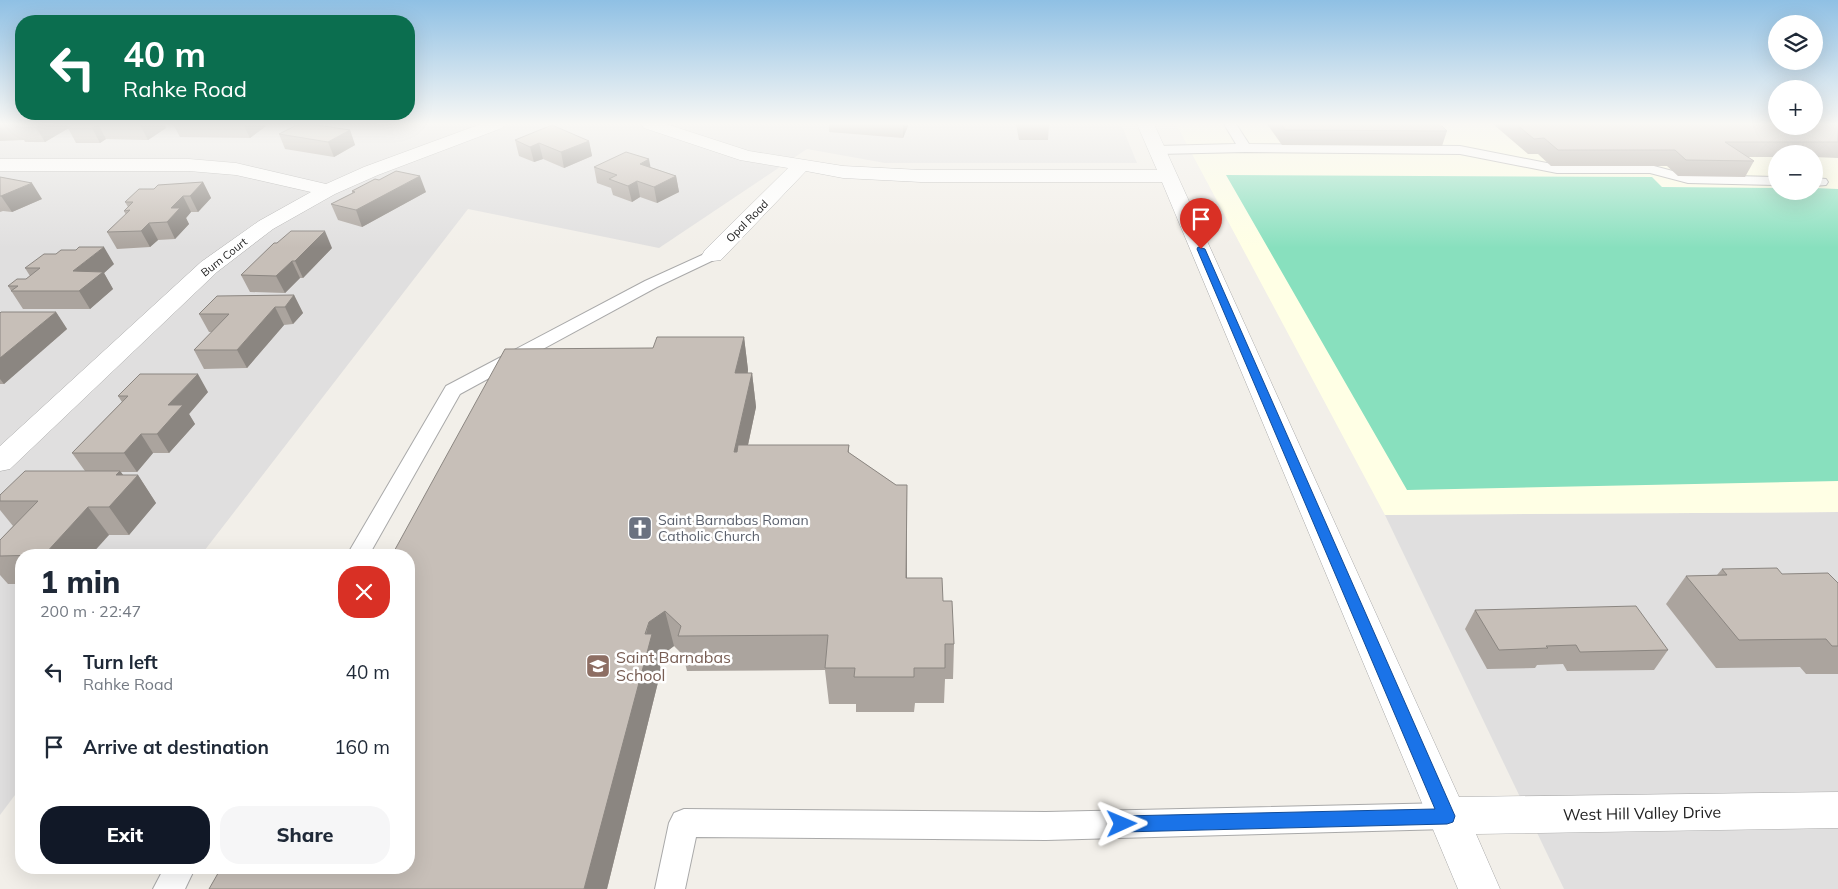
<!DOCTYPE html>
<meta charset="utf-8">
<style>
body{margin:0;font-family:Mulish,sans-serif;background:#f6f6f7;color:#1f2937;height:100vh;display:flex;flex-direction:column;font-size:19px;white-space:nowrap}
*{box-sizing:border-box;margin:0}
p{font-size:16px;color:#747a83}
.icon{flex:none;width:28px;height:28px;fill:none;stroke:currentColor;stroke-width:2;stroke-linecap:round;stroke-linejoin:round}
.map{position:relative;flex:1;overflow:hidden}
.details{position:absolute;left:15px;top:549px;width:400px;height:325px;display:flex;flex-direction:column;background:#fff;border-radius:20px;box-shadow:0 5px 20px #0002}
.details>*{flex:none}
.guide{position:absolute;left:15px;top:15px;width:400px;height:105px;border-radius:20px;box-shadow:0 5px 20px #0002;background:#0b6e4f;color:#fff;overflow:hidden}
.controls{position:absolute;left:1768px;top:15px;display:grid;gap:10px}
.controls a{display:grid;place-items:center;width:55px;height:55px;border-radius:50%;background:#fff;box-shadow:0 5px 20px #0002;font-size:25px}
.pin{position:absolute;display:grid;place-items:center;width:42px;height:42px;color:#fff;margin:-51px -21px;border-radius:50% 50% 50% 0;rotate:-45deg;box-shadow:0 0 5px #0007}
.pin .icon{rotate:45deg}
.me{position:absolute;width:55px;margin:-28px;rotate:89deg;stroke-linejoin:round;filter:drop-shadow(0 0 4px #0008)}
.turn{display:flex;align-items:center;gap:18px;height:105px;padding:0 25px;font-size:22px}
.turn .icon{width:65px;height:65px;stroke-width:2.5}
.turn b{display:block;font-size:35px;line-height:42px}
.round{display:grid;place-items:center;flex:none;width:52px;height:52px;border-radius:20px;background:#f6f6f7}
.headline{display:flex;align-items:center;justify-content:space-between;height:85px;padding:0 25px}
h1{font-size:30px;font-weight:800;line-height:38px}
.button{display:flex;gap:10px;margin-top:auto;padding:10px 25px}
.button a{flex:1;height:58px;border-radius:20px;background:#111827;color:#fff;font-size:20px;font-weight:800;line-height:58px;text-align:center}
.button a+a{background:#f6f6f7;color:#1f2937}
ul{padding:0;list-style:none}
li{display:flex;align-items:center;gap:15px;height:75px;padding:0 25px}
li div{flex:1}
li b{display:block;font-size:19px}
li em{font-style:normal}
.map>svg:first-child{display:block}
</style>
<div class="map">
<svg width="1838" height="889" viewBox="0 0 1838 889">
<rect width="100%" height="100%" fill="#f2efe9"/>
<g fill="#e0dfdf">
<polygon points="0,124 1121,124 1137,163 885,163 807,149 659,248 468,209 201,555 21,555 21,787 0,815"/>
<polygon points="1838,512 1838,889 1564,889 1385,515"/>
</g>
<path fill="#ffffe5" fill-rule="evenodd" d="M1176 124H1776V126H1814L1838 124V512L1385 515ZM1776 154H1814V191H1776Z"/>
<polygon fill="#88e0be" points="1226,175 1652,177 1662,187 1776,188 1776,191 1814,191 1814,188 1838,189 1838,481 1407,490"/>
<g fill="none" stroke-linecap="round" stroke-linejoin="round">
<defs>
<g id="service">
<polygon points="1224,124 1236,124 1249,144 1460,146 1557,165 1650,165 1688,175 1776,177 1776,185 1688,183 1650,173 1557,173 1460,154 1245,152 1158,154 1152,150 1158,146 1236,144"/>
<polygon points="1814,178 1826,179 1828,182 1826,185 1814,186"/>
<polygon points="713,250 718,252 721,255 718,258 657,287 460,394 369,555 347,555 446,386 645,281"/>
<polygon points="1447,803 1457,807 1461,816 1457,825 1447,829 1046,840 696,837 685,889 655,889 669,823 674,813 684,809 1046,812"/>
<polygon points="164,868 195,868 185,889 153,889"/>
</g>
<g id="minor">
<polygon points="481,124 505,124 502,128 378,175 335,194 273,229 217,272 10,469 0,471 0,446 201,262 259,221 311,192 236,175 189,171 0,171 0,159 189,159 236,163 326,184 364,167"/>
<polygon points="641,124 666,124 749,151 843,166 921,170 1157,170 1137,124 1154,124 1459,797 1838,792 1838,828 1476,834 1500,889 1458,889 1162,182 921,182 843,178 806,171 721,260 713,261 705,260 702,255 705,250 788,168 740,160 644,128"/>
</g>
</defs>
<use href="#service" stroke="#a9a9a9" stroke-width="2"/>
<use href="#minor" stroke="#a9a9a9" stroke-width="1"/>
<use href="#service" fill="#fff" fill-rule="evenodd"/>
<use href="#minor" fill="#fff" fill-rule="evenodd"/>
</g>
<g fill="#aba49e">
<polygon points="0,124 66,124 68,127 74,124 164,124 166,128 148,140 106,139 100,143 76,143 68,128 45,142 25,142 24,140 0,141"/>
<polygon points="173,124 265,124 266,126 250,138 180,137"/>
<polygon points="829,124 908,124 908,126 903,138 829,132"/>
<polygon points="1016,124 1049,124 1048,140 1019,140"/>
<polygon points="1267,124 1440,124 1447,131 1442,146 1282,145"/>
<polygon points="1493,124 1838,124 1838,158 1814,157 1814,154 1776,154 1776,157 1748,157 1754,161 1745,177 1678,176 1667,166 1551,166 1538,154 1528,154"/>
<polygon points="350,130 355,145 334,157 285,149 279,134"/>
<polygon points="515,140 589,141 592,156 564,168 543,159 534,162 519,156"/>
<polygon points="594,167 650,167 676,176 679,192 657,203 640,197 632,202 613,195 611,188 597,183"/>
<polygon points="0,177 42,199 12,212 3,211 0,212"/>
<polygon points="379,180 426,192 362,227 338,220 331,204 352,193 352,191"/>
<polygon points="203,182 211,198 198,212 191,212 186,218 189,224 175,239 158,240 150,247 117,249 107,232 126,215 124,211 128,207 125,202 154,189"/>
<polygon points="332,248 303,278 300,278 285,293 250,292 241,275"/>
<polygon points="114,264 104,273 113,289 90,309 23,309 8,286 26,279 30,276 25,268"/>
<polygon points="294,295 303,313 293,324 284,325 247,368 204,369 194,350 212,332 209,332 199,314"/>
<polygon points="56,312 67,329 4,384 0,384 0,313"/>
<polygon points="744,337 748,370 748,373 752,373 756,407 748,445 849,445 849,453 896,485 907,485 907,578 943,601 954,644 953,679 945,679 944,703 915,703 914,712 856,712 856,704 829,704 825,670 687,671 683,655 674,646 658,658 661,670 607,889 653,348"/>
<polygon points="208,392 189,414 195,424 169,453 153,453 137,472 121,472 123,475 138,475 156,503 129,535 109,535 21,555 21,584 8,584 0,575 0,540 13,526 0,510 0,495 85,471 72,453 122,402 118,396"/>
<polygon points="1722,569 1782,574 1838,583 1838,674 1806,674 1800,667 1716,668 1666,604 1686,576 1717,575"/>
<polygon points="1475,610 1668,650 1654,670 1567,671 1563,664 1537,665 1535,668 1487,669 1465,629"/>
</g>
<g fill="#8b8681">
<polygon points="42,124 66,124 69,128 45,142 36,127"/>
<polygon points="98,124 106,139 100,143 92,128"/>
<polygon points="142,124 164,124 166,128 148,140 140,125"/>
<polygon points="243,124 265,124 266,126 250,138"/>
<polygon points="903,124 908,124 908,126 903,138"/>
<polygon points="350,130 355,145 334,157 328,142"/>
<polygon points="589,141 592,156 564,168 561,152"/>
<polygon points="539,143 543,159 534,162 530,147"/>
<polygon points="649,159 652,175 640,164"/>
<polygon points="420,176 426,192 362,227 356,210"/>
<polygon points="676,176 679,192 657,203 654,187"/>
<polygon points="637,181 640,197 632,202 628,186"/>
<polygon points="203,182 211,198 198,212 190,196"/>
<polygon points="32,183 42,199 12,212 1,196"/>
<polygon points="183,196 191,212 186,218 189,224 175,239 167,222 171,208"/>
<polygon points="149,223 158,240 150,247 141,231"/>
<polygon points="325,231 332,248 303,278 295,261"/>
<polygon points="104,247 114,264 104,273 113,289 90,309 79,291 73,271"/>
<polygon points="292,261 300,278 285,293 276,276"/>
<polygon points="294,295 303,313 293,324 285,307"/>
<polygon points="275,307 284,325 247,368 237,350"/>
<polygon points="56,312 67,329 4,384 0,379 0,358"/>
<polygon points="744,337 748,370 740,407 735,373"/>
<polygon points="752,373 756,407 739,487 734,452"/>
<polygon points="198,374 208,392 189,414 195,424 169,453 157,434 168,405"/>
<polygon points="141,434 153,453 137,472 124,453"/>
<polygon points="120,471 130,484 138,475 156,503 129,535 109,507 116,475"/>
<polygon points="907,485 907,613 906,578"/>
<polygon points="88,507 109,535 91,555 44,555"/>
<polygon points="665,611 674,646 658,658 661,670 607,889 584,889 649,622"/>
</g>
<g fill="#c7bfb8" stroke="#8b8681">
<polygon points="0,124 42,124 36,127 16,127 20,125 0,125"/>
<polygon points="74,124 142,124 140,125 98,124 92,128 67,128"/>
<polygon points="299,124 310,124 350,130 328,142 279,134"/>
<polygon points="1020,124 1049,124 1050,125 1020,125"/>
<polygon points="1281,124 1440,124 1447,131 1285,130"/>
<polygon points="1516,124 1776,124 1776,126 1814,126 1814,124 1838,124 1838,142 1725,142 1754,161 1686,160 1675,150 1558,150 1544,138 1534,139"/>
<polygon points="552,125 589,141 561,152 539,143 530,147 515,140"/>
<polygon points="626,152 649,159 640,164 676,176 654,187 637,181 628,186 609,179 617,175 594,167"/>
<polygon points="396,171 420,176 356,210 331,204 355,192 352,191 375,179 379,180"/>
<polygon points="0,177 32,183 1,196 0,196"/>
<polygon points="203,182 190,196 183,196 171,208 180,208 167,222 149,223 141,231 107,232 130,210 124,211 133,202 125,202 139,189 154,189 158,185"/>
<polygon points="291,231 325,231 295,261 292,261 276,276 241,275 274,243 277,243"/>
<polygon points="79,247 104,247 73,271 103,272 79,291 11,291 18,286 8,286 17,279 26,279 40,268 25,268 44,254 56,254 61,250 76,250"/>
<polygon points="294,295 285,307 275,307 237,350 194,350 229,314 199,314 217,296"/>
<polygon points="1,312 56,312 0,358 0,313"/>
<polygon points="657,337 744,337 735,373 752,373 734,452 737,452 738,445 849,445 848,452 896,485 907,485 906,578 942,578 943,601 952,601 954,644 945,644 945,668 914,668 914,677 854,677 855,668 825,668 828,635 678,636 681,626 665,611 649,622 645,634 652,634 584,889 209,889 221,868 409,868 409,555 392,555 505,349 653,348"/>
<polygon points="140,374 198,374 168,405 183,405 157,434 141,434 124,453 72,453 128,396 118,396"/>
<polygon points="25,471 120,471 116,475 138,475 109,507 88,507 44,555 0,556 0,540 38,501 0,501 0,495"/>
<polygon points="1777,568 1782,574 1828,573 1838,583 1838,646 1832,646 1826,639 1739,640 1686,576 1727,575 1722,569"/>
<polygon points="1636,606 1668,650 1580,652 1576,645 1546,646 1548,648 1499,650 1475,610"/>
</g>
<linearGradient id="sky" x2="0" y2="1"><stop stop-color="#8fc0e4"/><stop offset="0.5" stop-color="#f9f8f5"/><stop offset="1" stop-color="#f9f8f5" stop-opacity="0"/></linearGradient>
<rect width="1838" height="248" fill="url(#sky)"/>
<polygon fill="#1a73e8" stroke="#114b97" points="1198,247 1205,249 1455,816 1453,822 1447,824 1122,832 1116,830 1114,824 1116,819 1122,816 1435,809 1197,249"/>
<defs>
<symbol id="church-square" viewBox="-11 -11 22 22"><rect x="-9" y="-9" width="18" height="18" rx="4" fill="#6b7280" stroke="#fff"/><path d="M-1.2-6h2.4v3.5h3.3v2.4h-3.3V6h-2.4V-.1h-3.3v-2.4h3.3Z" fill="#fff"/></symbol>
<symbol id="school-square" viewBox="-11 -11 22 22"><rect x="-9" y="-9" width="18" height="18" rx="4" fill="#8d6e63" stroke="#fff"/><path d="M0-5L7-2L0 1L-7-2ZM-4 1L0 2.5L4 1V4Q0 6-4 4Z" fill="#fff"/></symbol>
</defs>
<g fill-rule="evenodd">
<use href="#church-square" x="626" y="514" width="28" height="28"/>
<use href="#school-square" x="584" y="652" width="28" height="28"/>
</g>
<g text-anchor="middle" stroke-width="5" stroke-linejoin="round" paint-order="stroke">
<g font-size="11" fill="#222" stroke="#fff">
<text transform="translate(747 221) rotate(-45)" y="4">Opal Road</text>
<text transform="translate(224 257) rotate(-38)" y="4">Burn Court</text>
</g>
<g font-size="14" fill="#5b616d" stroke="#fff" text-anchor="start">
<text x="658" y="525">Saint Barnabas Roman<tspan x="658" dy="16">Catholic Church</tspan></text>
</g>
<g font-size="16" fill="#785e54" stroke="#fff" text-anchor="start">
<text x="616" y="663">Saint Barnabas<tspan x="616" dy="18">School</tspan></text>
</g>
<g font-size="16" fill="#222" stroke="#fff">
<text transform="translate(1642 813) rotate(-1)" y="6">West Hill Valley Drive</text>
</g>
</g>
</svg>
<div class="controls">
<a><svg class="icon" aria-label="layers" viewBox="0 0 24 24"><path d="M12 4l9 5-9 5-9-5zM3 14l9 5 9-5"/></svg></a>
<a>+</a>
<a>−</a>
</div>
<div class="pin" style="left:1201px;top:249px;background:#d93025"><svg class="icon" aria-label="arrive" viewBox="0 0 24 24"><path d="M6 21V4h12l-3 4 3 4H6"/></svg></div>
<svg class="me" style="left:1122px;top:824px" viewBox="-20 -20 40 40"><path d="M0-17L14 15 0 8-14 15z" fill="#1a73e8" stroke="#fff" stroke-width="4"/></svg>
<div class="guide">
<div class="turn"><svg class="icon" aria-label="left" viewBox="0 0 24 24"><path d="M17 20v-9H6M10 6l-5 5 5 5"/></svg><div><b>40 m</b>Rahke Road</div></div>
</div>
<section class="details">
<div class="headline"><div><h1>1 min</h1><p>200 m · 22:47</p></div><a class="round" style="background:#d93025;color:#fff"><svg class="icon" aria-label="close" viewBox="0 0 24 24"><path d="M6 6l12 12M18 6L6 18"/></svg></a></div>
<ul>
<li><svg class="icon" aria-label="left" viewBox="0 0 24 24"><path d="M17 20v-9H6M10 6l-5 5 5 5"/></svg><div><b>Turn left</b><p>Rahke Road</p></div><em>40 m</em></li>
<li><svg class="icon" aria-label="arrive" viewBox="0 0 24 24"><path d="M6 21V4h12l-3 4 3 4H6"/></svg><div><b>Arrive at destination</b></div><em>160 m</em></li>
</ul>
<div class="button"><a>Exit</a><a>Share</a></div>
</section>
</div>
